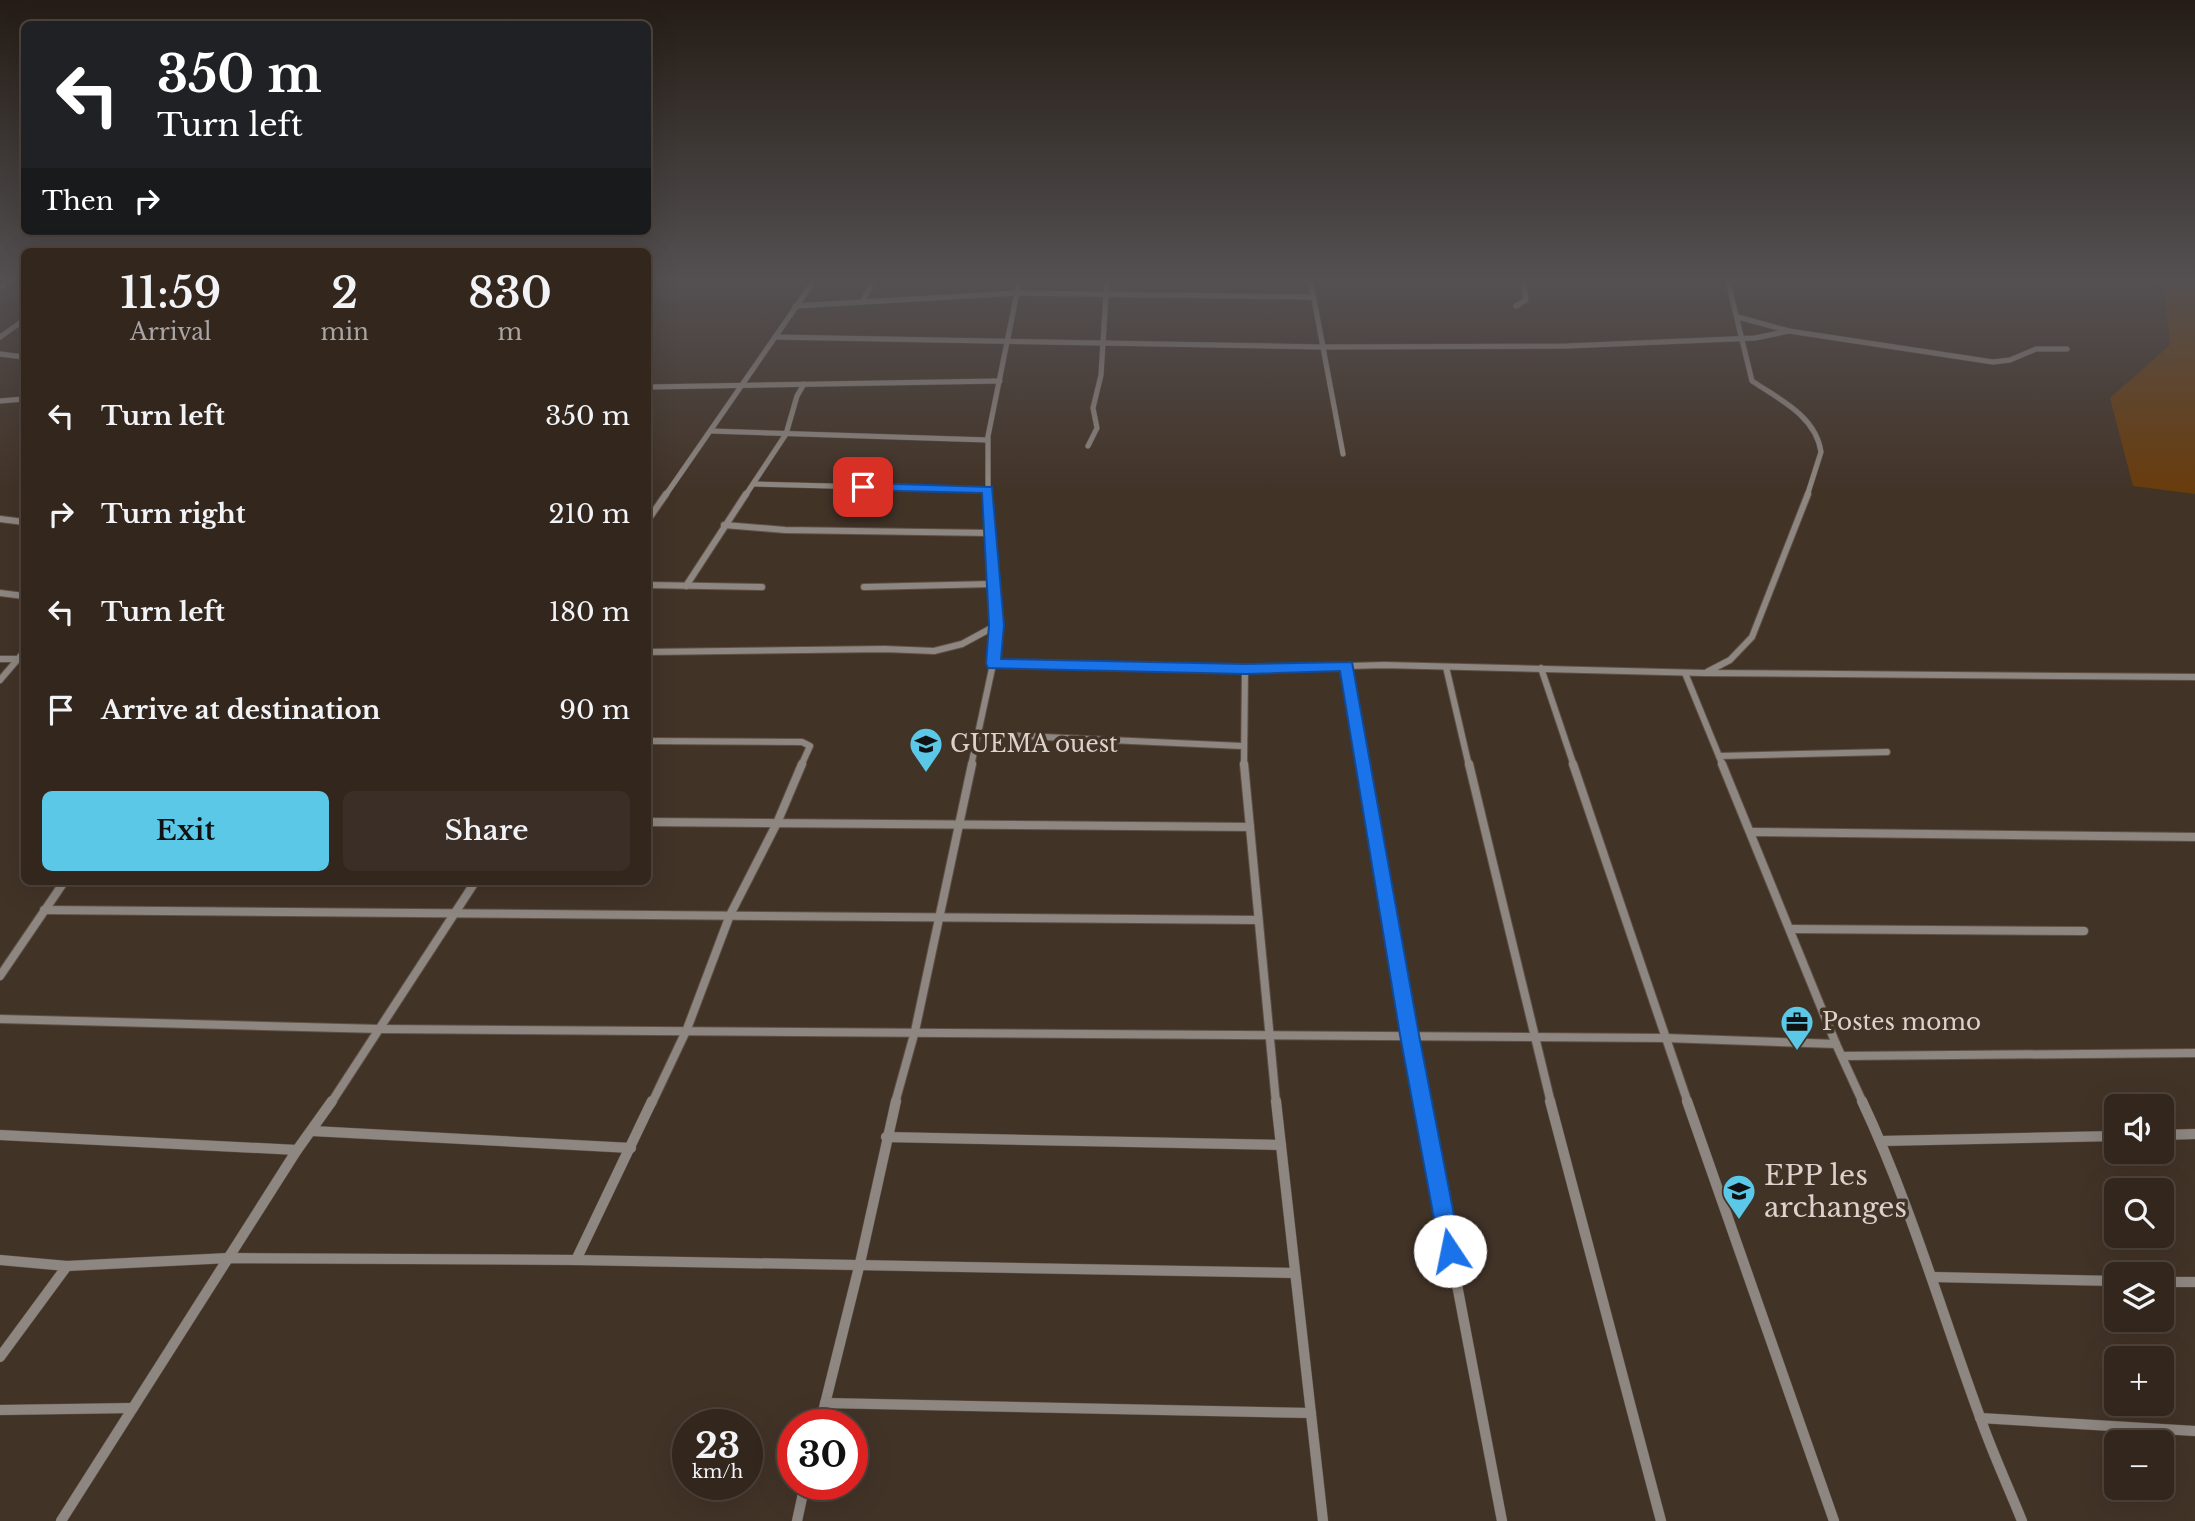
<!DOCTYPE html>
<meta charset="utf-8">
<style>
body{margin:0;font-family:"Libre Baskerville",serif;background:#3a2e26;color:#f1f3f6;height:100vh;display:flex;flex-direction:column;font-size:26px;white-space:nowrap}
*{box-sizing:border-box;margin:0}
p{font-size:23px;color:#a8a5a4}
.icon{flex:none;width:38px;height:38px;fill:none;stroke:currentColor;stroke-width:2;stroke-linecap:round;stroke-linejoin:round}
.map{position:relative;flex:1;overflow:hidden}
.details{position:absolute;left:21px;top:248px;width:630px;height:637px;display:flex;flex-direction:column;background:#32261d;border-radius:10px;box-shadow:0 7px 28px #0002,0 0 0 2px #4d433b}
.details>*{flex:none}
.guide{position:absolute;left:21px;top:21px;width:630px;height:214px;border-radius:10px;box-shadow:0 7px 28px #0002,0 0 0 2px #4d433b;background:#202124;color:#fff;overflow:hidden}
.buttons{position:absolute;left:2104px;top:1094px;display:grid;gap:14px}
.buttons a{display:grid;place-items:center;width:70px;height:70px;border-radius:10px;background:#32261d;box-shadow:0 7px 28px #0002,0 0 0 2px #4d433b;font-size:35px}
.speed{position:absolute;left:672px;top:1409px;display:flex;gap:14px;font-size:35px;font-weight:700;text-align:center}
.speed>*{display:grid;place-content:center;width:91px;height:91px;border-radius:50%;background:#32261d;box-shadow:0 7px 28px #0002,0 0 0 2px #4d433b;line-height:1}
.speed small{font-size:18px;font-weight:400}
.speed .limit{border:10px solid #d22;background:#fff;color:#111}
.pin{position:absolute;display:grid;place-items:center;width:60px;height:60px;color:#fff;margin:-30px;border-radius:14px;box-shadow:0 4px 10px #0006}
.me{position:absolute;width:77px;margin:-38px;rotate:349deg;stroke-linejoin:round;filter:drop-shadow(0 0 5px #0008)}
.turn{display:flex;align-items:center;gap:24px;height:147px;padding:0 21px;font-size:32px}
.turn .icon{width:91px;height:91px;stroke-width:2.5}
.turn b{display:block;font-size:49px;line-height:60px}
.then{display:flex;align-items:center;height:66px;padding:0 21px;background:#0003;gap:14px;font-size:26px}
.eta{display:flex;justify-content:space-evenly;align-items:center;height:119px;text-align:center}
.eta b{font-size:42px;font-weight:600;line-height:49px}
.action{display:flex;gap:14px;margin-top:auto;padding:14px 21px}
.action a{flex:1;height:80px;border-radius:10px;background:#5ac8e6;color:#111;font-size:28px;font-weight:600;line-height:80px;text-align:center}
.action a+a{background:#3a2e26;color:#f1f3f6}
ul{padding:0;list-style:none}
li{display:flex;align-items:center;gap:21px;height:98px;padding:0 21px}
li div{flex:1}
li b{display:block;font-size:26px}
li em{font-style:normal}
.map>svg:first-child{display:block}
</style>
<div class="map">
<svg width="2195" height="1521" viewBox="0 0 2195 1521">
<rect width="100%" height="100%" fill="#423327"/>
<polygon fill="#693c0c" points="2154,278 2195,278 2195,494 2133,486 2110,398 2170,345 2164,287"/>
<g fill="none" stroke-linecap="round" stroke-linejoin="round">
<defs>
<g id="minor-far3">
<polyline points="1310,278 1343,454"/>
<path d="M1727 278 1752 381C1779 399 1816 416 1821 452L1807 496"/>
<polyline points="0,287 14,278"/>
<polyline points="862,302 875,278"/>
<polyline points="795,306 1017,293 1312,297"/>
<polyline points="1516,306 1526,300 1523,278"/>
<polyline points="1738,317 1789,331 1993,362 2010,360 2036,349 2067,349"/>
<polyline points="0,337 24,320"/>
<polyline points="775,337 1321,347 1567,346 1755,338 1789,331"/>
<polyline points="0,354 24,357"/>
<polyline points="648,387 1000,381"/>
<polyline points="0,401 24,399"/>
<polyline points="711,431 988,440"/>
<polyline points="1088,446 1097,428 1093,408 1101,375 1107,278"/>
<polyline points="754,484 988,490"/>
<polyline points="665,496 816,278"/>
<polyline points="745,496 786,434 797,396 804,384"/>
<polyline points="988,496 988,436 1020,278"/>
</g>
<g id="minor-far2">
<polyline points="0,519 24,522"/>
<polyline points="648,520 666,494"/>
<polyline points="724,525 785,530 991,533"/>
<polyline points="648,585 762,587"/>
<polyline points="686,586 746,494"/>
<polyline points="864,587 993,584"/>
<polyline points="0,593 24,596"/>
<polyline points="648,652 885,649 934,651 962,644 997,625"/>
<polyline points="0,659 20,659"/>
<polyline points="993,664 1245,669 1384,665 1704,673 2195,677"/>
<polyline points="1346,666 1363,766"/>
<polyline points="1446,667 1469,766"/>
<polyline points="1541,668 1574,766"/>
<polyline points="1707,672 1730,660 1752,637 1808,494"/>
<polyline points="1685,673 1723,766"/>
<polyline points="0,680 24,652"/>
<polyline points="980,734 1242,746"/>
<polyline points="648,741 802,742 810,746 801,766"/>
<polyline points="1719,756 1887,752"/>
<polyline points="971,766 993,664 997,625 988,494"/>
<polyline points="1244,766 1245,669"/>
</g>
<g id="minor-far1">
<polyline points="1244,764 1276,1103"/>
<polyline points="1363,764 1422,1103"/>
<polyline points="1469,764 1551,1103"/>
<polyline points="1573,764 1688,1103"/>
<polyline points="1722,764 1836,1044 1863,1103"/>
<polyline points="648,822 1250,827"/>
<polyline points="1752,832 2195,837"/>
<polyline points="44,910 1258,920"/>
<polyline points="1791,929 2084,931"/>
<polyline points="0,976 64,882"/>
<polyline points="0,1019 380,1029 1665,1038 1836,1044"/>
<polyline points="1843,1056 2195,1053"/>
<polyline points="331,1103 475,882"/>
<polyline points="652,1103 687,1029 730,915 777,823 802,764"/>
<polyline points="895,1103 915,1031 972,764"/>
</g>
<g id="minor">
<polyline points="1276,1101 1323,1521"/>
<polyline points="1422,1101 1502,1521"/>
<polyline points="1550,1101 1661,1521"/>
<polyline points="1687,1101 1834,1521"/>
<path d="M1862 1101C1910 1203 1941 1311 1980 1417 1992 1452 2008 1486 2022 1521"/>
<polyline points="312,1131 631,1148"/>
<polyline points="0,1135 297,1150"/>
<polyline points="2161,1135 2195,1134"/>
<polyline points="886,1137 1281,1145"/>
<polyline points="1881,1141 2116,1136"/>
<polyline points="0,1260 67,1266 229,1258 576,1260 1295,1273"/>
<polyline points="576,1260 652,1101"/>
<polyline points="1933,1277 2116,1281"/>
<polyline points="2161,1282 2195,1282"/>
<polyline points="0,1357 67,1266"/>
<polyline points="825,1403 1311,1413"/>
<polyline points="0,1410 133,1408"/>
<polyline points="1980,1418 2195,1431"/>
<polyline points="820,1424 860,1263 896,1101"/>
<polyline points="61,1521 297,1150 332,1101"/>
<polyline points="797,1521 805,1484"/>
</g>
</defs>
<use href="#minor-far3" stroke="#5e5045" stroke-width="6"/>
<use href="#minor-far2" stroke="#5e5045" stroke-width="8"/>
<use href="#minor-far1" stroke="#5e5045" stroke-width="10"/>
<use href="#minor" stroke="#5e5045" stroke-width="11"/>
<use href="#minor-far3" stroke="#8e8680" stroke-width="5"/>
<use href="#minor-far2" stroke="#8e8680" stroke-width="6"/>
<use href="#minor-far1" stroke="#8e8680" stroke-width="8"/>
<use href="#minor" stroke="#8e8680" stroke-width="10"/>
</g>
<linearGradient id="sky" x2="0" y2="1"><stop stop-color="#241c15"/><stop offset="0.57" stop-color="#545052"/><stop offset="1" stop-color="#545052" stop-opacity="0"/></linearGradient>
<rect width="2195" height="491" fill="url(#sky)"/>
<polygon fill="#1a73e8" stroke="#114b97" stroke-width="2" points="863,483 992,487 1004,625 1001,659 1245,664 1352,662 1419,1035 1461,1251 1458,1259 1450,1262 1443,1259 1440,1251 1400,1035 1340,671 1245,674 988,668 986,664 989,625 982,493 859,490 857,487"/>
<defs>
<symbol id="school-pin" viewBox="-11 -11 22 30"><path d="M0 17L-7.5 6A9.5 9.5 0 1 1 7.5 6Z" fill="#5ac8e6" stroke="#423327"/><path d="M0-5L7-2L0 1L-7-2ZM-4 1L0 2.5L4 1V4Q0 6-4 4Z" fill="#111"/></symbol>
<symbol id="office-pin" viewBox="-11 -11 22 30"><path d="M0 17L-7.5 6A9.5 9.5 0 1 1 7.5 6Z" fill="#5ac8e6" stroke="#423327"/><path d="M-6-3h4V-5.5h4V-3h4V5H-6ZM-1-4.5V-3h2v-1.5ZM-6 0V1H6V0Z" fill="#111"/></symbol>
</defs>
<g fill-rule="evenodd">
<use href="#school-pin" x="907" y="725" width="38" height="52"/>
<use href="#office-pin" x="1778" y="1003" width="38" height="52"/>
<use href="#school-pin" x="1720" y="1172" width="38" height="52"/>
</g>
<g text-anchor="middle" stroke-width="7" stroke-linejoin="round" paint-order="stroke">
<g font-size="23" fill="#dcd2cb" stroke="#423327" text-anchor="start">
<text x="950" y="752">GUEMA ouest</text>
<text x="1822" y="1030">Postes momo</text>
</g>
<g font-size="28" fill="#dcd2cb" stroke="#423327" text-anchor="start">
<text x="1764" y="1185">EPP les<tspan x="1764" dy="32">archanges</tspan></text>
</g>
</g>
</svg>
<div class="buttons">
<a><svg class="icon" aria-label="sound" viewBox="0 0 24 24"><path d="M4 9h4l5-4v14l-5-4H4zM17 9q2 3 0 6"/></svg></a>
<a><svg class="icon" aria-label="search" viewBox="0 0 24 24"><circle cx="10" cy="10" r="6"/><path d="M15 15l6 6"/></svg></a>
<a><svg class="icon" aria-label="layers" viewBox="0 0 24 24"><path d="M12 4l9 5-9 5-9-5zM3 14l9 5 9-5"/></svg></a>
<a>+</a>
<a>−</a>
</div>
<div class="speed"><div>23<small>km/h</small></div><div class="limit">30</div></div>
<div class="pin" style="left:863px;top:487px;background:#d93025"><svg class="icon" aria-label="arrive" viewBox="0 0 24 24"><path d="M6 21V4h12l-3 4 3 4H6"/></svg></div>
<svg class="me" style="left:1450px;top:1251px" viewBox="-20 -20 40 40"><circle r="19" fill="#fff"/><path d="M0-13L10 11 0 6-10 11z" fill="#1a73e8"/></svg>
<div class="guide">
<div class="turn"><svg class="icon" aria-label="left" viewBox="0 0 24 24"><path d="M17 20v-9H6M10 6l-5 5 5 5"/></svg><div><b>350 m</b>Turn left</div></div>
<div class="then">Then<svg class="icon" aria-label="right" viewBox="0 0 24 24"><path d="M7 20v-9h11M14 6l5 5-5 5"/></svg></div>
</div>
<section class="details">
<div class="eta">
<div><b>11:59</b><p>Arrival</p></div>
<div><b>2</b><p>min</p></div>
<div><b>830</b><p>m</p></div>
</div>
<ul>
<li><svg class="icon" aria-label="left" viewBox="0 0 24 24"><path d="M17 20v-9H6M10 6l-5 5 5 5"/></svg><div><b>Turn left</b></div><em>350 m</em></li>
<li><svg class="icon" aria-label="right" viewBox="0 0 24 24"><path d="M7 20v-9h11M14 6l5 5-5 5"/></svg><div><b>Turn right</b></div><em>210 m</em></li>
<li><svg class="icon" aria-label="left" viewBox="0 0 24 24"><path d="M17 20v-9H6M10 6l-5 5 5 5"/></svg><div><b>Turn left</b></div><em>180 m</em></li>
<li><svg class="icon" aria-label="arrive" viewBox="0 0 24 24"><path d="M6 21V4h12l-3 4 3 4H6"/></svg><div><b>Arrive at destination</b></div><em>90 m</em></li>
</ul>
<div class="action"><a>Exit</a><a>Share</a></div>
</section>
</div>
